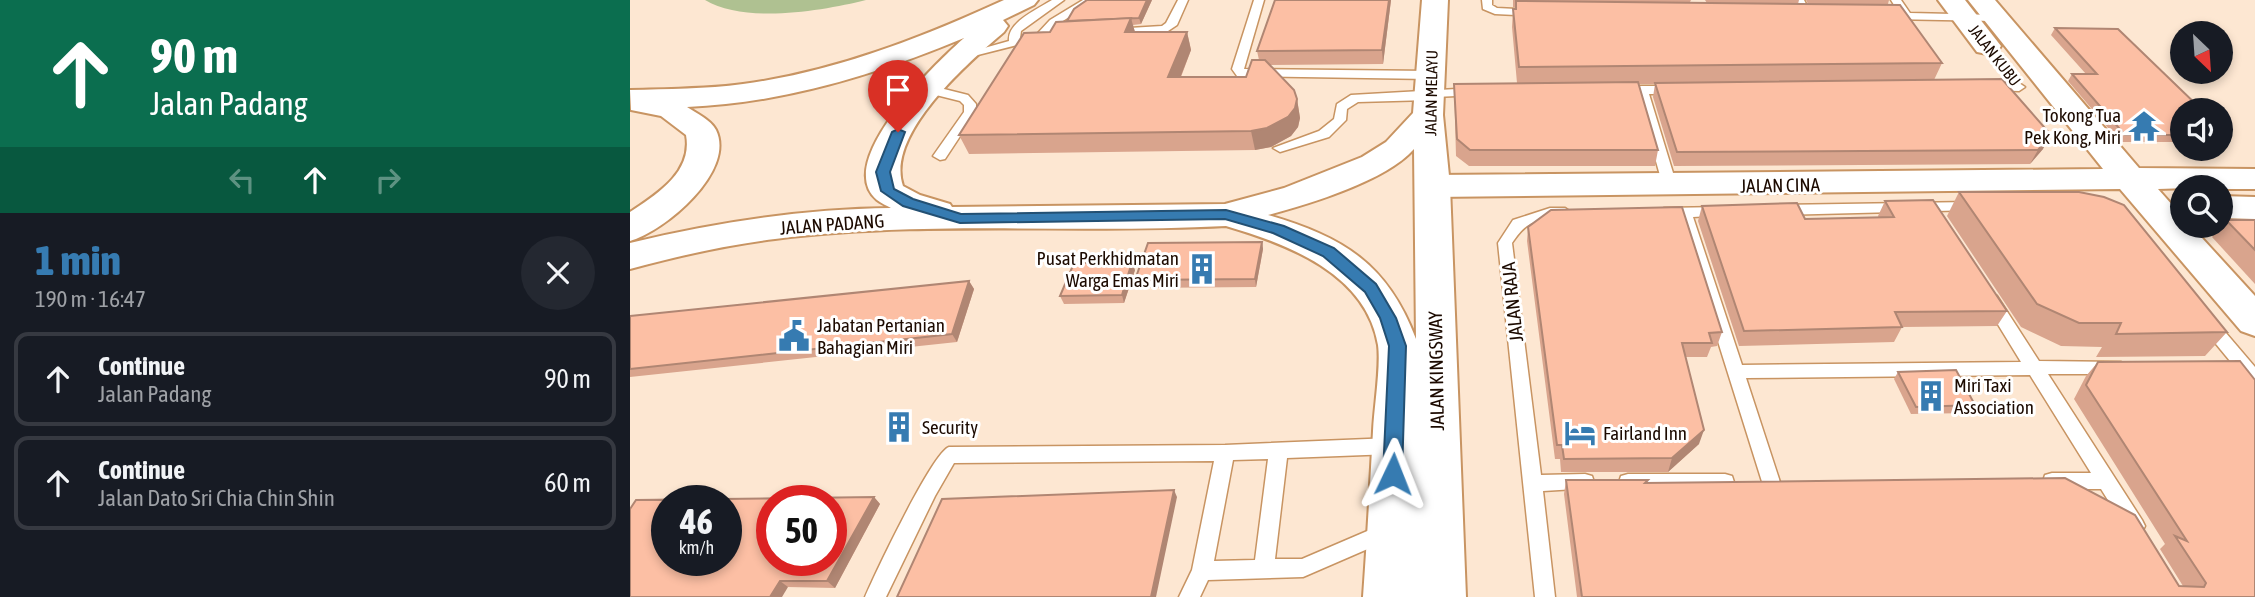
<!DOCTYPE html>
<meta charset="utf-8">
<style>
body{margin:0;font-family:"Asap Condensed",sans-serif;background:#242831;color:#f1f3f6;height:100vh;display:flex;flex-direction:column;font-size:26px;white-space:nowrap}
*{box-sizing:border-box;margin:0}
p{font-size:23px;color:#9ea1a6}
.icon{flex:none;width:38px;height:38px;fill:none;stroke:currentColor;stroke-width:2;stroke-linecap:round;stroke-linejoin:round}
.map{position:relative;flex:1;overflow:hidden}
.sheet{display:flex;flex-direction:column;background:#171b24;width:630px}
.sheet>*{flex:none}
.guide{background:#0b6e4f;color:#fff;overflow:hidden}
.needle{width:46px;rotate:155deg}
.tools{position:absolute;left:1540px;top:21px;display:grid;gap:14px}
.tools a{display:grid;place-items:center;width:63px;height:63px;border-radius:50%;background:#171b24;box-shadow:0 4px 10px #0003;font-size:35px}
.speed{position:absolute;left:21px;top:485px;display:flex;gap:14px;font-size:35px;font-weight:700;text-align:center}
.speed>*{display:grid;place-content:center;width:91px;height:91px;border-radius:50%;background:#171b24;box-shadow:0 4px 10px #0003;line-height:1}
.speed small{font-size:18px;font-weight:400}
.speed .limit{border:10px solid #d22;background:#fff;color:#111}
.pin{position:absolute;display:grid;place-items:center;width:60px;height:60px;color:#fff;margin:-72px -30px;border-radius:50% 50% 50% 0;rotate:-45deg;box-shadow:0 0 7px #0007}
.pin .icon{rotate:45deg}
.me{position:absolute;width:77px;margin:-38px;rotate:2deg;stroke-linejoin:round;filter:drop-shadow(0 0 5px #0008)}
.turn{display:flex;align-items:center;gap:24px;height:147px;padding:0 35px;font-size:32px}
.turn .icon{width:91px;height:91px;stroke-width:2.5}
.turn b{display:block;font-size:49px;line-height:60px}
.lanes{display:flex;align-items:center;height:66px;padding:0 35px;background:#0003;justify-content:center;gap:35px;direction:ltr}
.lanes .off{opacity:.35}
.round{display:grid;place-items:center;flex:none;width:74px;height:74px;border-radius:37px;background:#242831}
.summary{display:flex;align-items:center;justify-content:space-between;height:119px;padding:0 35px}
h1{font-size:42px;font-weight:800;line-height:52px;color:#367bb1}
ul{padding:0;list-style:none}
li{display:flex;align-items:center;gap:21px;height:94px;margin:0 14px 10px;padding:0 21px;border:4px solid #363941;border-radius:14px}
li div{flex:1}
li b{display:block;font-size:26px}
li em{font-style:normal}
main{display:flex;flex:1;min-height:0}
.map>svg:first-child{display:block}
</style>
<main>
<section class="sheet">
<div class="guide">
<div class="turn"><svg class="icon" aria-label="ahead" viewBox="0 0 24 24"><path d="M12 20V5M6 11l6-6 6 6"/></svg><div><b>90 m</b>Jalan Padang</div></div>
<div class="lanes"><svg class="icon off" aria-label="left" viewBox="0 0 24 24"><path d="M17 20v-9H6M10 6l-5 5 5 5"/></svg><svg class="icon" aria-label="ahead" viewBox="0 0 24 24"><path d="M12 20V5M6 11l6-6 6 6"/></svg><svg class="icon off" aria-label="right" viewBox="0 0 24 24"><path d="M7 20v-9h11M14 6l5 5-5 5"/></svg></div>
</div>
<div class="summary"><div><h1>1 min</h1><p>190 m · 16:47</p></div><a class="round"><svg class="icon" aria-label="close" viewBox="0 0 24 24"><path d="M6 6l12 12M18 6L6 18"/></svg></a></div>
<ul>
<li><svg class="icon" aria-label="ahead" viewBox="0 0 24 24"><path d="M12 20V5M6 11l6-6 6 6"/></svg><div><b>Continue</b><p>Jalan Padang</p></div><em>90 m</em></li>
<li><svg class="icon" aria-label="ahead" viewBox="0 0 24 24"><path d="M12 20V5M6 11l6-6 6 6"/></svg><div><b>Continue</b><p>Jalan Dato Sri Chia Chin Shin</p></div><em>60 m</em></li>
</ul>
</section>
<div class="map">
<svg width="1625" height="597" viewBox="0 0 1625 597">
<rect width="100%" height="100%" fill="#fde7d2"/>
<path fill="#afc191" d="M75 0H236C192 11 115 24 75 0Z"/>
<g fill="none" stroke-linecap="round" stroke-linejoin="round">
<defs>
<g id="service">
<path d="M422 0H434L391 31 390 38 407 34 420 20 453 0H466L428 24 415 38 332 59 326 56 379 41C377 22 408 9 422 0Z"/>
<polygon points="548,0 558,0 547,25 538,31 483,35 477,32 483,29 532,26 536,23"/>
<polygon points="624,0 634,0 614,69 800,71 806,75 800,79 607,76 602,69"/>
<polygon points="852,0 862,0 862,5 867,8 904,10 909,13 904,16 865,14 853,9"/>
<polygon points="1164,0 1174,0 1182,16 1181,18 1173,18"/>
<polygon points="1261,0 1271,0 1280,13 1365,15 1370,18 1365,21 1259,19 1254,16 1255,14 1269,13"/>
<polygon points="1360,83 1389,83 1395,87 1389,91 1356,90 1356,84"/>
<polygon points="298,85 338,95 346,104 346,112 315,159 310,160 303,156 334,112 334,105 330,101 294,92 292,89"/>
<polygon points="1012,86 1043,86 1049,90 1043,94 1019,94 1047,186 1045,189 1040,190 1033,186 1007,94 989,95 983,91 989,87"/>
<polygon points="844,88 848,89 848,95 805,97 799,100 728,102 717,109 716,120 699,137 650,152 643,148 689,131 704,119 707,104 721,95"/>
<polygon points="1340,202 1345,204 1347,207 1345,210 1149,215 1142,210 1149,205"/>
<polygon points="1092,207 1099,212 1097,215 1063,217 1112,365 1391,362 1353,300 1361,294 1367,296 1409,361 1491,362 1493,367 1491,372 1485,374 1418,374 1512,520 1515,526 1512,532 1505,535 1498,532 1471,489 1422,489 1415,487 1413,481 1415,475 1422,473 1461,473 1400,375 1116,378 1150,482 1148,488 1141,490 1134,488 1049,217 1034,218 1027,213 1034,208"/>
<path d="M920 208H935L942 213 940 216C911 223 901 214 882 243L911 475 955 474 962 476 964 482 962 488 913 491 925 597H905L868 243 883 220Z"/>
<polygon points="1545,225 1625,225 1625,235 1540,233 1538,230"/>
<polygon points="1578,317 1584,319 1625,367 1625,386 1619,384 1572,327 1570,323 1572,319"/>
<path d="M762 438 768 441 771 446 768 451 762 454 657 458 645 559H672L756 523 763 526 766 532 763 538 673 577 578 580 570 597H549L562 570 584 461 324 463 305 496 256 597H235C245 574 302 453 319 447L595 445ZM638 459 625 560 584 561 603 460Z"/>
<polygon points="998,474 1095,474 1102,476 1104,482 1102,488 1095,490 998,490 991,488 989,482 991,476"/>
</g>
<g id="tertiary">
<polygon points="1308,0 1335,0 1371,46 1367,52 1357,54 1347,52"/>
<polygon points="1338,0 1365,0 1509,168 1625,169 1625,189 1591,189 1591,187 1528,189 1552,216 1552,226 1561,226 1625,296 1625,336 1611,331 1490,189 803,197 791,194 786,186 791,178 803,175 1473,169"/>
<polygon points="1591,196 1625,197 1625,219 1591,218"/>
</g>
<path id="secondary" d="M374 0H408L404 5 373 20 378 26 374 32C339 62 255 134 273 186L290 195 320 204 322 207 595 204 654 188 732 157 756 142 783 113 792 0H818L813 115 820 186 836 597H733C737 542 740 486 743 431 744 407 751 367 748 345 736 273 657 244 596 226 446 234 294 220 145 239 96 245 48 256 0 269V243C86 222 173 209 261 208 257 206 251 203 247 200 202 162 307 62 334 38 245 75 153 103 57 107 66 113 81 120 86 130 106 171 35 231 0 241V212C27 194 63 172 56 135L31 116 1 110 0 90C38 89 76 89 113 84 204 72 291 38 374 0ZM784 149 786 339C757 263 713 237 638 215 679 204 756 181 784 149Z"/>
</defs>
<use href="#service" stroke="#c89462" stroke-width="3"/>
<use href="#tertiary" stroke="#c89462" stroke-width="4"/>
<use href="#secondary" stroke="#c89462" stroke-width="4"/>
<use href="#service" fill="#fff" fill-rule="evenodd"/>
<use href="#tertiary" fill="#fff" fill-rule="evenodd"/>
<use href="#secondary" fill="#fff" fill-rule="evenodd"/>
</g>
<g fill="#d9a48d">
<polygon points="522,0 511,24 503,25 505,32 557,32 561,50 551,77 616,77 629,60 627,51 645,0 761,0 753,64 639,65 667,99 670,118 668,127 661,136 641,147 625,150 339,154 329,135 437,21"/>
<polygon points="883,0 1061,0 1060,2 1077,3 1075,0 1169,0 1168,4 1178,4 1176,0 1259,0 1258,4 1312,63 1304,80 1413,149 1400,164 1044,166 1023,97 1025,84 1009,84 1028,150 1025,166 839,166 826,156 824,84 887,83 882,27 883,9 885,9 885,7 883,7"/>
<polygon points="1425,28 1552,110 1552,142 1490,142 1438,81 1442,74 1456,74 1421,35"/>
<polygon points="1591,128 1597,135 1592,142 1591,142"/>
<polygon points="1329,192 1597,332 1575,356 1466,357 1472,347 1431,346 1391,327 1317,216"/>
<polygon points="1255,201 1377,311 1367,326 1272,327 1264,342 1109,346 1068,221 1072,206 1175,219 1249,218 1248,216"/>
<polygon points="1596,220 1625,220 1625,284 1582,237"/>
<polygon points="898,227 1092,332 1087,346 1081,347 1077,357 1055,357 1069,444 1038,472 931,472 930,459 925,459 897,241"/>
<polygon points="632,242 633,249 626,287 508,288 505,280"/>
<polygon points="505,270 494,303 434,304 430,296"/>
<polygon points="339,281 344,289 327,342 0,377 0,316"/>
<polygon points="1468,362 1625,597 947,597 934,494 936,480 1017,483 1553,586 1530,549 1535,544 1444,399 1456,376"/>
<polygon points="1268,372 1345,405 1340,413 1281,414 1264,379"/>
<polygon points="244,497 250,504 205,588 158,587 0,597"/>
</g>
<g fill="#b08673">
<polygon points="517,0 522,0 511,24 509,18"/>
<polygon points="759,0 761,0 753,64 752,50"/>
<polygon points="501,18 506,36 495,32"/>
<polygon points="557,32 561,50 543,96 538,77"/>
<polygon points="667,99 670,118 668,127 661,136 641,147 625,150 621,131"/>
<polygon points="1421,135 1413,149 1400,164 1408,150"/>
<polygon points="632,242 633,249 626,287 625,279"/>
<polygon points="502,262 505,270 494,303 492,295"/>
<polygon points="339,281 344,289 327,342 322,334"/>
<polygon points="1074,430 1069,444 1038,472 1042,458"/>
<polygon points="544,490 547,497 526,597 521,597"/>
<polygon points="244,497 250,504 205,588 197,581"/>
<polygon points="150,581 158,587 152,597 140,597"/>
</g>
<g fill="#fcbfa4" stroke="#b08673" stroke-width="2" fill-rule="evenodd">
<polygon points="457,0 517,0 509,18 437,21 444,9"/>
<polygon points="645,0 759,0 752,50 627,51"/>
<polygon points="886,1 1270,5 1312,63 889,67 883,9 886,9"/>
<polygon points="501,18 495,32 557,32 538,77 616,77 622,60 635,60 664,90 667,99 665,108 658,117 637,128 621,131 329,135 394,33 420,32 426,22"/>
<polygon points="1425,28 1488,29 1572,110 1552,110 1552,135 1495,135 1442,74 1467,74"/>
<polygon points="1372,79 1421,135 1408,150 1047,152 1025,83"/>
<polygon points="1008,82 1028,150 840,150 827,139 824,84"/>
<polygon points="1591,128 1597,135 1591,135"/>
<polygon points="1329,192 1449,192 1474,197 1494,205 1597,332 1486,334 1491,323 1449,323 1407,304"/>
<polygon points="1303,200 1377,311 1265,312 1272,327 1114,331 1072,206 1167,203 1175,219 1264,217 1255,201"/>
<polygon points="1052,207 1092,332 1079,333 1082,343 1052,343 1074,430 1042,458 934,459 932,445 927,445 898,227 921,210"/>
<polygon points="1596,220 1625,220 1625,250"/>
<polygon points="632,242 625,279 505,280 518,243"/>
<polygon points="502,262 492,295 430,296 444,263"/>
<polygon points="339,281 322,334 0,369 0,316"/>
<polygon points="1610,361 1625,380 1625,597 952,597 936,480 1018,480 1015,483 1435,478 1505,515 1549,586 1574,587 1576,583 1545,536 1557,541 1456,385 1468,362"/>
<polygon points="1326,370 1345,405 1286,407 1268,372"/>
<polygon points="544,490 521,597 267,597 312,499"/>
<path d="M244 497 197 581H150L140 597H0V509L6 500ZM37 500H96V560H37ZM142 500H201V560H142Z"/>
</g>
<polygon fill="#367bb1" stroke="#235073" stroke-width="2" points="268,129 275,132 260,172 264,189 283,199 331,214 596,210 654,226 704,248 746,284 766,318 776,346 772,474 770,480 763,482 756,480 753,474 759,346 750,318 735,292 693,256 643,233 595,219 330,223 273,206 251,191 246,172 262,132"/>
<defs>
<symbol id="temple-bare" viewBox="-9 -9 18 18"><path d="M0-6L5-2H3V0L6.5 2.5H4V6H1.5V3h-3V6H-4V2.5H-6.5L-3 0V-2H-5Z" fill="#367bb1" stroke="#fff" stroke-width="2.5" paint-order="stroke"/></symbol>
<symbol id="building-bare" viewBox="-9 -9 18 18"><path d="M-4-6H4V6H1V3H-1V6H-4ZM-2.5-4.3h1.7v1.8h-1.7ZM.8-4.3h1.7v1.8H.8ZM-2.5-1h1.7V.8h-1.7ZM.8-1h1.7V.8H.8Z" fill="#367bb1" stroke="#fff" stroke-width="2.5" paint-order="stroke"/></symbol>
<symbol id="civic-bare" viewBox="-9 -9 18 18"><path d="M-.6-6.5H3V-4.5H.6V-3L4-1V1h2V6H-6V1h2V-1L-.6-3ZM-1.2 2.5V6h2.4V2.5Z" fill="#367bb1" stroke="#fff" stroke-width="2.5" paint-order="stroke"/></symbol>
<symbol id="hotel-bare" viewBox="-9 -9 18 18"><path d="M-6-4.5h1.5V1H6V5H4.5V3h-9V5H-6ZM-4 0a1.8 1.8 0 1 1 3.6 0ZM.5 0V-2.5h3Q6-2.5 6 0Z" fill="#367bb1" stroke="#fff" stroke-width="2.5" paint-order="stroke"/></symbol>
</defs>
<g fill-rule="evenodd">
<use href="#temple-bare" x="1492" y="104" width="44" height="44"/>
<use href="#building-bare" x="550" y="247" width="44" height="44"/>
<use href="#civic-bare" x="142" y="314" width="44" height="44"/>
<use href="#building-bare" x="1279" y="374" width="44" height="44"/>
<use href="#building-bare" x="247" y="405" width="44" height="44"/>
<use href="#hotel-bare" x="928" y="411" width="44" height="44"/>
</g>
<g text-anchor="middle" stroke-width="6" stroke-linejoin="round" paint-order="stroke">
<g font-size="16" fill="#1c0a00" stroke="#fff">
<text transform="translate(1365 55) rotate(52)" y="6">JALAN KUBU</text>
<text transform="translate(801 93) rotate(-89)" y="6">JALAN MELAYU</text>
</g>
<g font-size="19" fill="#1c0a00" stroke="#fff" text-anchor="start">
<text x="1491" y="122" text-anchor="end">Tokong Tua<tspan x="1491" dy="22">Pek Kong, Miri</tspan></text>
<text x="549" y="265" text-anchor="end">Pusat Perkhidmatan<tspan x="549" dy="22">Warga Emas Miri</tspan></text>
<text x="187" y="332">Jabatan Pertanian<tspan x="187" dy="22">Bahagian Miri</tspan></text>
<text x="1324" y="392">Miri Taxi<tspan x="1324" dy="22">Association</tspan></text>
<text x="292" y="434">Security</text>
<text x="973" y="440">Fairland Inn</text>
</g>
<g font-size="19" fill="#1c0a00" stroke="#fff">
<text transform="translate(1150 185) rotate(-1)" y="7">JALAN CINA</text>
<text transform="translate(202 224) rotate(-4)" y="7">JALAN PADANG</text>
<text transform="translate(882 302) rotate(-96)" y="7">JALAN RAJA</text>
<text transform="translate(806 371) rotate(-91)" y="7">JALAN KINGSWAY</text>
</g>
</g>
</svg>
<div class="tools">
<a><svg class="needle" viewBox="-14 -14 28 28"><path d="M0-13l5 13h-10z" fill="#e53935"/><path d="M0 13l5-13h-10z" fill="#9ea1a6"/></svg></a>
<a><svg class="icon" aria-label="sound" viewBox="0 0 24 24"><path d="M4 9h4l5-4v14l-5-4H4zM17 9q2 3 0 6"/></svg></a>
<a><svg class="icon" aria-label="search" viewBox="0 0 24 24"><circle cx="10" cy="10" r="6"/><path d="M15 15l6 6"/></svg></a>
</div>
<div class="speed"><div>46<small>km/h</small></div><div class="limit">50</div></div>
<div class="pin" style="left:268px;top:132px;background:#d93025"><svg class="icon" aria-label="arrive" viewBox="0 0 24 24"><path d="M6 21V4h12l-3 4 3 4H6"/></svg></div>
<svg class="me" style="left:763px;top:474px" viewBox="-20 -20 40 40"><path d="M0-17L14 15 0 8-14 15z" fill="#367bb1" stroke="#fff" stroke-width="4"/></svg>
</div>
</main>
